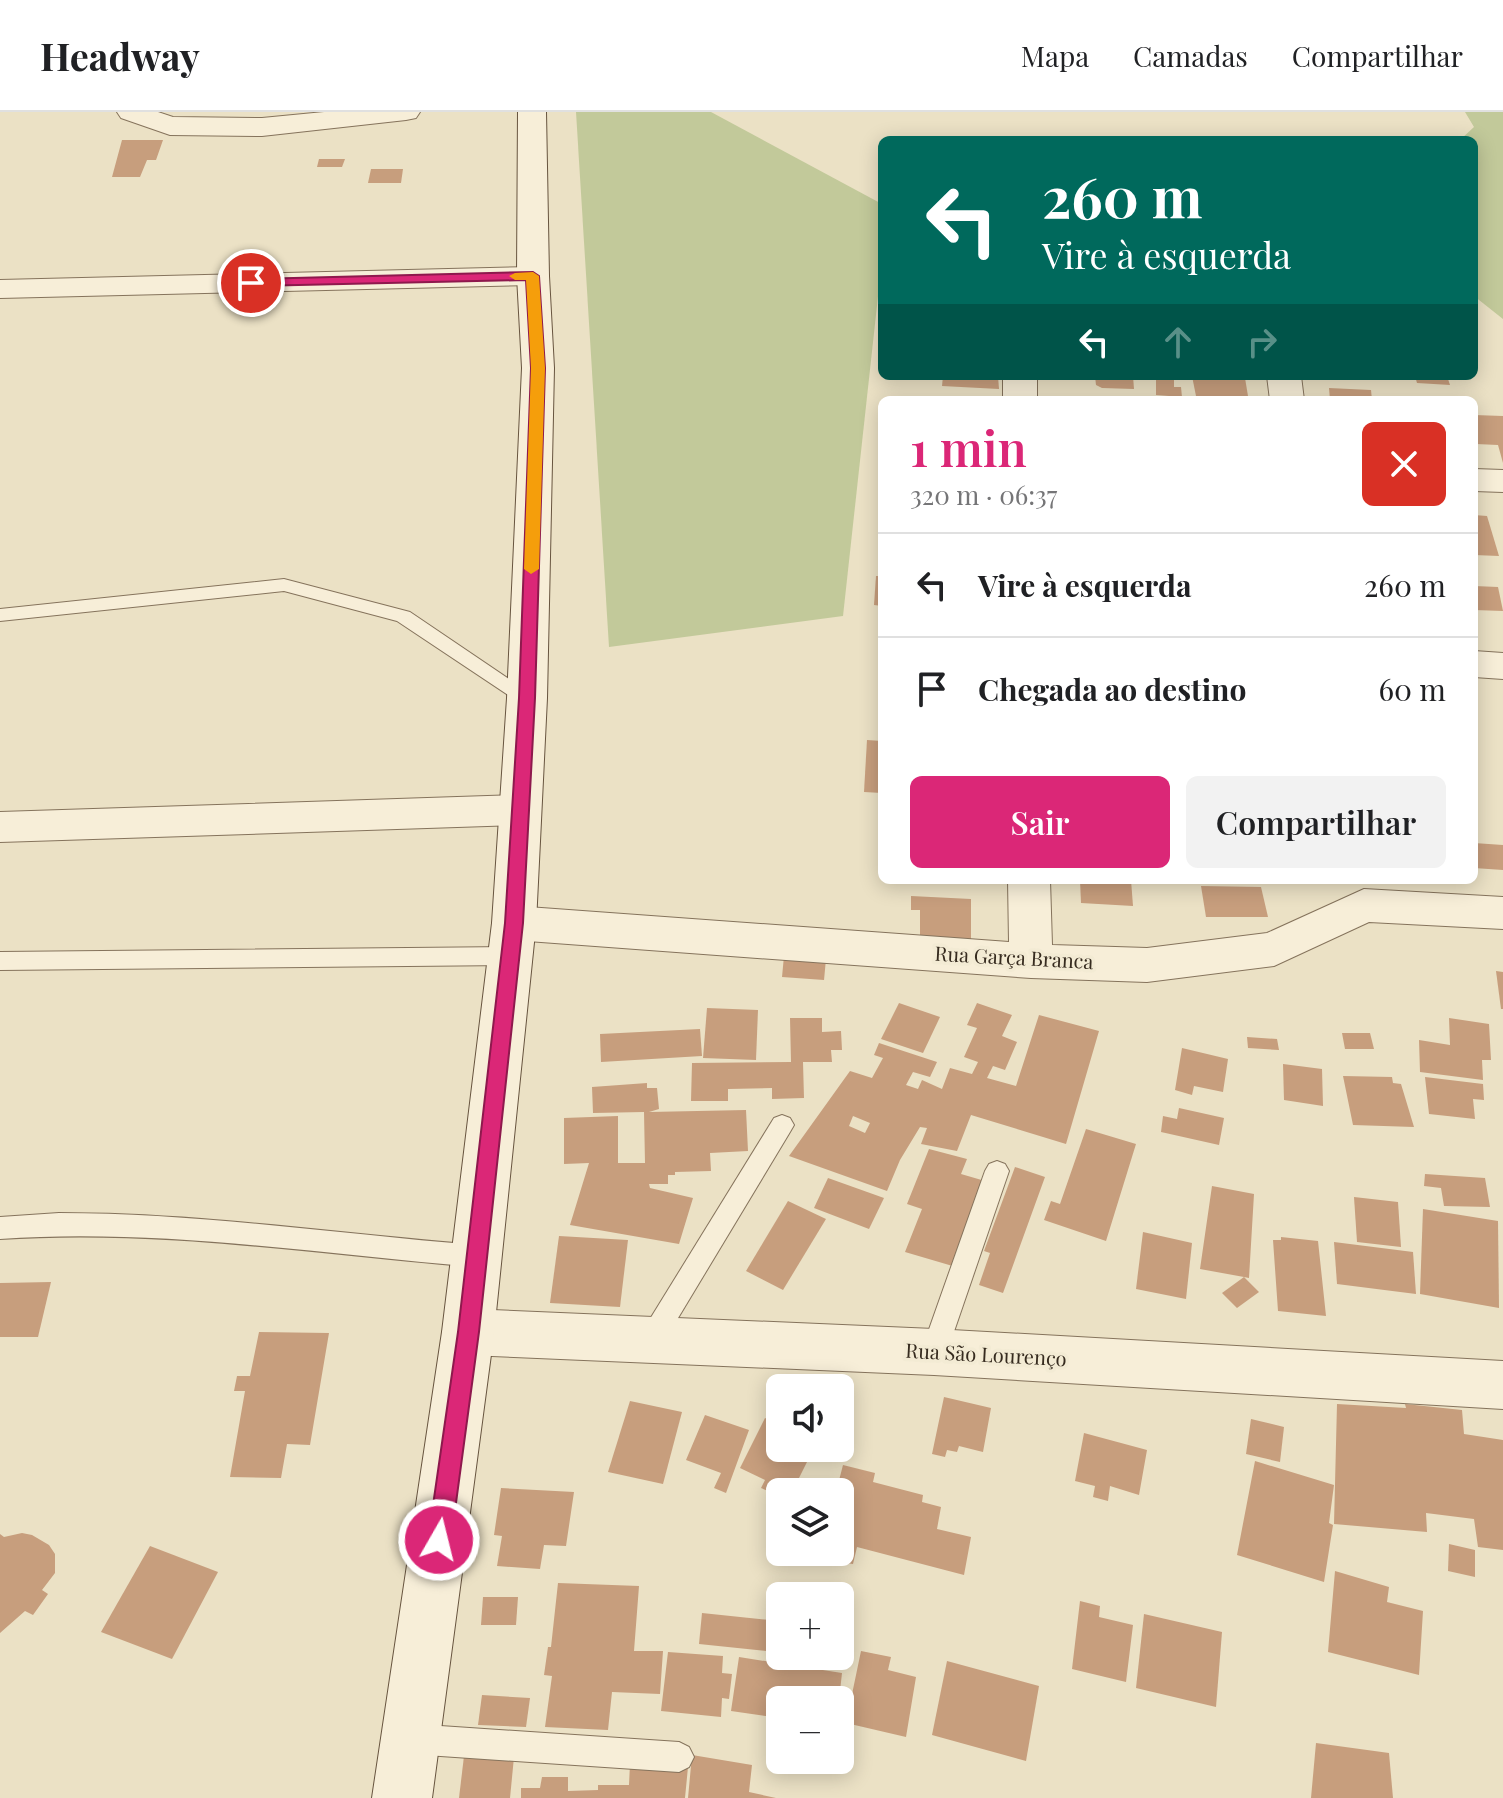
<!DOCTYPE html>
<html lang="pt">
<meta charset="utf-8">
<style>
body{margin:0;font-family:"Playfair Display",serif;background:#f2f2f2;color:#202124;height:100vh;display:flex;flex-direction:column;font-size:30px;white-space:nowrap}
*{box-sizing:border-box;margin:0}
p{font-size:26px;color:#757577}
.icon{flex:none;width:44px;height:44px;fill:none;stroke:currentColor;stroke-width:2;stroke-linecap:round;stroke-linejoin:round}
.map{position:relative;flex:1;overflow:hidden}
.drawer{position:absolute;left:878px;top:284px;width:600px;height:488px;display:flex;flex-direction:column;background:#fff;border-radius:12px;box-shadow:0 4px 20px #0003}
.drawer>*{flex:none}
.banner{position:absolute;left:878px;top:24px;width:600px;height:244px;border-radius:12px;box-shadow:0 4px 20px #0003;background:#00695c;color:#fff;overflow:hidden}
.fabs{position:absolute;left:766px;top:1262px;display:grid;gap:16px}
.fabs a{display:grid;place-items:center;width:88px;height:88px;border-radius:12px;background:#fff;box-shadow:0 4px 20px #0003;font-size:40px}
.pin{position:absolute;display:grid;place-items:center;width:68px;height:68px;color:#fff;margin:-34px;border:4px solid #fff;border-radius:50%;box-shadow:0 2px 8px #0007}
.me{position:absolute;width:88px;margin:-44px;rotate:8deg;stroke-linejoin:round;filter:drop-shadow(0 0 6px #0008)}
.turn{display:flex;align-items:center;gap:28px;height:168px;padding:0 32px;font-size:36px}
.turn .icon{width:104px;height:104px;stroke-width:2.5}
.turn b{display:block;font-size:56px;line-height:68px}
.lanes{display:flex;align-items:center;height:76px;padding:0 32px;background:#0003;justify-content:center;gap:40px;direction:ltr}
.lanes .off{opacity:.35}
.round{display:grid;place-items:center;flex:none;width:84px;height:84px;border-radius:12px;background:#f2f2f2}
.summary{display:flex;align-items:center;justify-content:space-between;height:136px;padding:0 32px}
h1{font-size:48px;font-weight:600;line-height:60px;color:#db2777}
.action{display:flex;gap:16px;margin-top:auto;padding:16px 32px}
.action a{flex:1;height:92px;border-radius:12px;background:#db2777;color:#fff;font-size:32px;font-weight:600;line-height:92px;text-align:center}
.action a+a{background:#f2f2f2;color:#202124}
ul{padding:0;list-style:none}
li{display:flex;align-items:center;gap:24px;height:104px;padding:0 32px;border-top:2px solid #e0e0e0}
li div{flex:1}
li b{display:block;font-size:30px}
li em{font-style:normal}
header{display:flex;align-items:center;gap:48px;box-sizing:border-box;height:112px;padding:0 40px;background:#fff;border-bottom:2px solid #e0e0e0}
header strong{font-size:38px}
nav{display:flex;gap:44px;margin-inline-start:auto;font-size:28px}
.map>svg:first-child{display:block}
</style>
<header>
<strong>Headway</strong>
<nav><a>Mapa</a><a>Camadas</a><a>Compartilhar</a></nav>
</header>
<div class="map">
<svg width="1503" height="1686" viewBox="0 0 1503 1686">
<rect width="100%" height="100%" fill="#ebe1c5"/>
<g fill="#c2c99a">
<polygon points="576,0 711,0 882,92 882,148 843,504 609,535"/>
<polygon points="1465,0 1503,0 1503,207 1474,184 1474,28 1460,28 1474,15"/>
</g>
<g fill="#c79e7d" fill-rule="evenodd">
<polygon points="122,28 163,28 156,48 147,48 140,65 112,65"/>
<polygon points="319,47 345,47 342,55 317,55"/>
<polygon points="371,57 403,57 401,71 368,71"/>
<polygon points="943,264 998,264 999,277 942,274"/>
<polygon points="1095,264 1133,264 1134,277 1102,276 1096,273"/>
<polygon points="1192,264 1245,266 1248,284 1196,284"/>
<polygon points="1415,264 1447,264 1450,273 1417,271"/>
<polygon points="1156,266 1174,268 1174,275 1181,275 1182,285 1156,283"/>
<polygon points="1329,276 1371,278 1372,288 1330,288"/>
<polygon points="1474,303 1503,304 1503,351 1498,333 1476,332"/>
<polygon points="1474,403 1487,404 1499,444 1474,443"/>
<polygon points="876,464 882,464 882,494 874,493"/>
<polygon points="1474,474 1498,475 1503,499 1474,498"/>
<polygon points="867,628 882,629 882,681 864,680"/>
<polygon points="1474,731 1503,733 1503,758 1474,756"/>
<polygon points="1080,768 1131,768 1133,794 1081,791"/>
<polygon points="1201,774 1261,775 1268,805 1206,805"/>
<polygon points="911,784 971,787 971,828 920,825 920,798 911,798"/>
<polygon points="784,844 826,847 824,868 782,865"/>
<polygon points="1496,859 1503,860 1503,897 1501,897"/>
<polygon points="899,891 940,905 923,941 881,927"/>
<path d="M977 891 1012 903 1002 924 1017 930 1005 958 993 954 987 966 1016 974 1039 903 1099 919 1066 1032 971 1003 957 1039 921 1032 927 1016 920 1015 900 1048 887 1079 789 1044 850 959 872 966 883 946 874 943 879 931 937 950 930 965 913 960 906 973 918 977 922 968 942 977 950 956 972 962 978 950 964 945 977 916 967 913ZM853 1004 870 1011 865 1021 849 1014Z"/>
<polygon points="707,896 758,898 756,948 703,946"/>
<polygon points="790,906 822,906 822,920 841,919 842,938 831,938 832,950 803,950 804,986 772,987 772,976 728,977 728,989 691,989 692,951 791,950"/>
<polygon points="1449,906 1489,912 1491,948 1482,948 1483,968 1420,960 1419,928 1450,933"/>
<polygon points="700,917 702,944 601,950 600,922"/>
<polygon points="1342,921 1370,921 1374,937 1345,937"/>
<polygon points="1247,925 1277,927 1279,938 1248,936"/>
<polygon points="1182,936 1228,947 1223,980 1194,974 1192,983 1175,978"/>
<polygon points="1283,952 1322,957 1323,994 1284,988"/>
<polygon points="1343,964 1392,965 1393,971 1401,972 1414,1015 1353,1013"/>
<polygon points="1425,965 1483,972 1484,988 1473,987 1475,1007 1429,1002"/>
<polygon points="647,971 647,976 657,976 659,997 649,1000 746,998 748,1039 710,1041 711,1059 675,1060 675,1063 668,1063 668,1072 649,1072 650,1076 693,1086 679,1132 570,1113 589,1051 564,1052 564,1006 618,1004 618,1051 645,1051 644,1000 593,1001 592,975"/>
<polygon points="1179,996 1224,1006 1219,1033 1161,1020 1163,1004 1177,1007"/>
<polygon points="1086,1017 1136,1032 1106,1129 1044,1108 1051,1089 1060,1092"/>
<polygon points="929,1037 967,1047 961,1062 985,1069 956,1155 905,1140 922,1097 907,1092"/>
<polygon points="1015,1055 1045,1065 1003,1181 979,1173 990,1141 984,1139"/>
<polygon points="1425,1062 1485,1066 1490,1095 1444,1094 1441,1076 1424,1074"/>
<polygon points="828,1066 884,1086 869,1117 814,1096"/>
<polygon points="1212,1074 1254,1082 1249,1166 1244,1165 1259,1180 1237,1196 1222,1181 1244,1165 1200,1157"/>
<polygon points="1354,1085 1398,1090 1401,1135 1357,1130"/>
<polygon points="788,1089 826,1107 783,1178 746,1159"/>
<polygon points="1423,1097 1498,1109 1499,1196 1420,1182"/>
<polygon points="1143,1120 1192,1131 1186,1187 1136,1177"/>
<polygon points="559,1124 628,1128 620,1195 550,1191"/>
<polygon points="1281,1125 1318,1129 1326,1204 1278,1199 1273,1128 1281,1128"/>
<polygon points="1334,1130 1413,1140 1416,1182 1337,1172"/>
<polygon points="51,1170 38,1225 0,1225 0,1171"/>
<polygon points="259,1220 329,1221 310,1333 287,1332 281,1366 230,1365 245,1279 234,1279 237,1264 250,1264"/>
<polygon points="944,1285 991,1296 983,1340 959,1334 957,1340 947,1338 945,1345 932,1342"/>
<polygon points="630,1289 682,1300 663,1372 608,1360"/>
<polygon points="1337,1292 1406,1296 1405,1292 1462,1298 1464,1322 1503,1328 1503,1438 1478,1435 1474,1407 1426,1401 1427,1420 1334,1412"/>
<polygon points="705,1303 749,1318 726,1381 714,1376 721,1361 686,1348"/>
<polygon points="765,1306 780,1313 780,1336 814,1336 792,1380 780,1380 780,1384 761,1376 765,1368 740,1356"/>
<polygon points="1251,1307 1284,1315 1280,1350 1246,1342"/>
<polygon points="1084,1321 1147,1338 1139,1383 1110,1374 1108,1389 1093,1385 1095,1374 1075,1369"/>
<polygon points="1255,1349 1334,1373 1329,1411 1333,1413 1324,1470 1237,1443"/>
<polygon points="843,1353 875,1361 873,1370 923,1383 922,1390 941,1395 937,1417 971,1425 964,1463 857,1435 853,1452 819,1447 821,1440 840,1440 840,1380 836,1380"/>
<polygon points="501,1376 574,1380 566,1434 544,1433 540,1457 497,1454 502,1424 494,1423"/>
<polygon points="22,1421 32,1423 49,1433 55,1442 55,1461 42,1478 48,1482 33,1503 25,1499 0,1521 0,1422 4,1425"/>
<polygon points="1449,1432 1475,1438 1475,1465 1448,1459"/>
<polygon points="150,1434 218,1460 172,1547 101,1520"/>
<polygon points="1335,1459 1389,1475 1387,1490 1423,1499 1419,1563 1328,1540"/>
<polygon points="558,1471 639,1474 634,1539 663,1539 660,1582 612,1580 608,1618 545,1615 552,1564 544,1563 548,1535 551,1535"/>
<polygon points="483,1485 518,1485 516,1513 481,1513"/>
<polygon points="1080,1489 1100,1494 1099,1505 1133,1513 1126,1570 1072,1557"/>
<polygon points="702,1501 770,1508 766,1539 699,1532"/>
<polygon points="1144,1502 1222,1520 1216,1595 1136,1576"/>
<polygon points="861,1539 891,1545 888,1558 916,1565 906,1625 846,1611"/>
<polygon points="668,1540 723,1544 722,1561 732,1562 729,1587 722,1586 721,1605 661,1599"/>
<polygon points="739,1545 842,1561 839,1588 780,1588 780,1606 731,1599"/>
<polygon points="947,1549 1039,1574 1026,1649 932,1623"/>
<polygon points="482,1583 530,1586 526,1615 478,1613"/>
<polygon points="1316,1631 1389,1641 1393,1686 1311,1686"/>
<polygon points="692,1643 752,1653 749,1680 776,1686 688,1686"/>
<polygon points="464,1644 514,1645 510,1686 459,1686"/>
<polygon points="630,1652 688,1655 685,1686 521,1686 521,1676 540,1676 542,1665 568,1665 568,1679 598,1678 598,1673 629,1673"/>
</g>
<g fill="none" stroke-linecap="round" stroke-linejoin="round">
<defs>
<g id="service">
<polygon points="284,467 410,500 537,586 527,593 520,591 397,509 284,479 0,509 0,497"/>
<polygon points="510,835 518,838 521,844 518,850 510,853 0,858 0,840"/>
<polygon points="782,1003 790,1006 794,1013 790,1020 660,1236 651,1240 642,1236 638,1228 642,1220 774,1006"/>
<polygon points="997,1049 1005,1052 1009,1059 947,1240 943,1248 934,1252 925,1248 921,1240 985,1059 989,1052"/>
<path d="M59 1101C200 1101 338 1122 477 1133L486 1136 489 1144 486 1152 477 1155C317 1142 160 1116 0 1127V1105Z"/>
<polygon points="411,1612 679,1630 689,1635 694,1645 689,1655 679,1660 411,1642 401,1637 396,1627 401,1617"/>
</g>
<g id="minor">
<polygon points="117,0 158,0 173,5 262,6 324,0 420,0 416,6 406,8 262,24 170,23 121,6"/>
<polygon points="533,155 544,157 549,164 544,171 533,173 0,186 0,168"/>
<rect x="1003" y="264" width="34" height="24"/>
<polygon points="1267,264 1301,264 1304,288 1270,288"/>
<polygon points="1474,357 1503,358 1503,380 1474,379"/>
<polygon points="1474,539 1503,541 1503,567 1474,565"/>
<polygon points="520,683 535,687 541,698 535,709 520,713 0,730 0,700"/>
<polygon points="1008,768 1050,768 1052,833 1147,836 1267,821 1364,777 1503,785 1503,817 1369,810 1274,854 1147,870 1031,866 514,828 499,823 492,811 499,799 514,794 1009,830"/>
<polygon points="468,1197 934,1217 1503,1249 1503,1297 934,1263 468,1243 450,1236 442,1220 450,1204"/>
</g>
<polygon id="secondary" points="518,0 546,0 549,164 554,256 547,586 536,811 494,1220 432,1686 372,1686 442,1220 492,811 507,586 522,256 517,164"/>
</defs>
<use href="#service" stroke="#85735c" stroke-width="2"/>
<use href="#minor" stroke="#85735c" stroke-width="2"/>
<use href="#secondary" stroke="#67543f" stroke-width="2"/>
<use href="#service" fill="#f7eed8" fill-rule="evenodd"/>
<use href="#minor" fill="#f7eed8" fill-rule="evenodd"/>
<use href="#secondary" fill="#f7eed8" fill-rule="evenodd"/>
</g>
<polygon fill="#db2777" stroke="#8e194d" stroke-width="2" points="533,160 539,164 545,256 535,586 523,811 479,1220 451,1428 447,1436 439,1439 431,1436 428,1428 458,1220 505,811 519,586 531,256 526,168 251,174 244,171 251,167"/>
<polygon fill="#f59e0b" points="533,160 539,164 545,256 539,457 531,462 524,457 531,256 526,168 515,168 509,164 515,161"/>
<g text-anchor="middle" stroke-width="7" stroke-linejoin="round" paint-order="stroke">
<g font-size="20" fill="#362b1f" stroke="#f3ebd4">
<text transform="translate(1014 846) rotate(3)" y="7">Rua Garça Branca</text>
<text transform="translate(986 1243) rotate(3)" y="7">Rua São Lourenço</text>
</g>
</g>
</svg>
<div class="fabs">
<a><svg class="icon" aria-label="sound" viewBox="0 0 24 24"><path d="M4 9h4l5-4v14l-5-4H4zM17 9q2 3 0 6"/></svg></a>
<a><svg class="icon" aria-label="layers" viewBox="0 0 24 24"><path d="M12 4l9 5-9 5-9-5zM3 14l9 5 9-5"/></svg></a>
<a>+</a>
<a>−</a>
</div>
<div class="pin" style="left:251px;top:171px;background:#d93025"><svg class="icon" aria-label="arrive" viewBox="0 0 24 24"><path d="M6 21V4h12l-3 4 3 4H6"/></svg></div>
<svg class="me" style="left:439px;top:1428px" viewBox="-20 -20 40 40"><circle r="17" fill="#db2777" stroke="#fff" stroke-width="3"/><path d="M0-11L8 9 0 5-8 9z" fill="#fff"/></svg>
<div class="banner">
<div class="turn"><svg class="icon" aria-label="left" viewBox="0 0 24 24"><path d="M17 20v-9H6M10 6l-5 5 5 5"/></svg><div><b>260 m</b>Vire à esquerda</div></div>
<div class="lanes"><svg class="icon" aria-label="left" viewBox="0 0 24 24"><path d="M17 20v-9H6M10 6l-5 5 5 5"/></svg><svg class="icon off" aria-label="ahead" viewBox="0 0 24 24"><path d="M12 20V5M6 11l6-6 6 6"/></svg><svg class="icon off" aria-label="right" viewBox="0 0 24 24"><path d="M7 20v-9h11M14 6l5 5-5 5"/></svg></div>
</div>
<section class="drawer">
<div class="summary"><div><h1>1 min</h1><p>320 m · 06:37</p></div><a class="round" style="background:#d93025;color:#fff"><svg class="icon" aria-label="close" viewBox="0 0 24 24"><path d="M6 6l12 12M18 6L6 18"/></svg></a></div>
<ul>
<li><svg class="icon" aria-label="left" viewBox="0 0 24 24"><path d="M17 20v-9H6M10 6l-5 5 5 5"/></svg><div><b>Vire à esquerda</b></div><em>260 m</em></li>
<li><svg class="icon" aria-label="arrive" viewBox="0 0 24 24"><path d="M6 21V4h12l-3 4 3 4H6"/></svg><div><b>Chegada ao destino</b></div><em>60 m</em></li>
</ul>
<div class="action"><a>Sair</a><a>Compartilhar</a></div>
</section>
</div>
